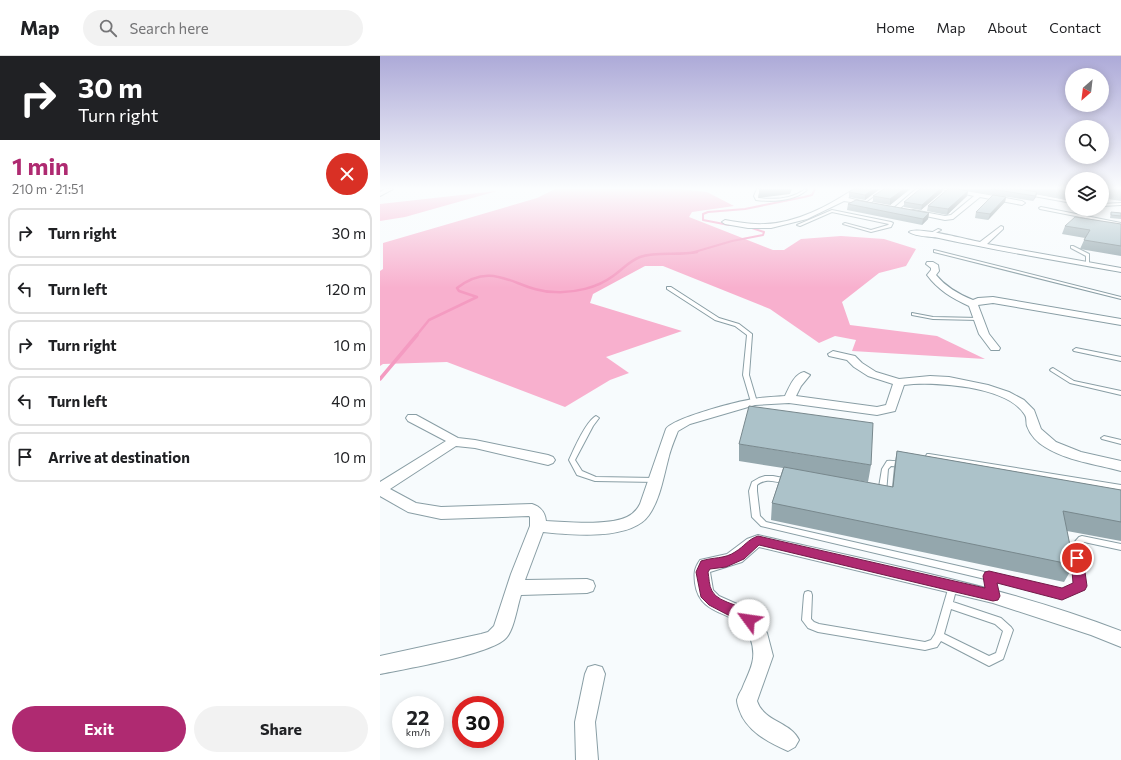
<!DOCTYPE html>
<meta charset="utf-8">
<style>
body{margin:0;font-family:Commissioner,sans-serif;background:#f2f2f2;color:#202124;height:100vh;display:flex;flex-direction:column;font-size:15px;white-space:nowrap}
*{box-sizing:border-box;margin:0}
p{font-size:13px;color:#757577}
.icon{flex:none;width:22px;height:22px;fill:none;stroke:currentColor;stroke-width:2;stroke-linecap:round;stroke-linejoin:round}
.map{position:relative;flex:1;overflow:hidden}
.drawer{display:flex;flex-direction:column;background:#fff;width:380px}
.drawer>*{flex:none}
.top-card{background:#202124;color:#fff;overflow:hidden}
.needle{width:26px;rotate:208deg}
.fabs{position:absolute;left:685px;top:12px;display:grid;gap:8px}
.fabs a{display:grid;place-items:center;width:44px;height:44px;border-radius:50%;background:#fff;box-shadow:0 2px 10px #0003;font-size:20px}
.speed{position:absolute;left:12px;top:640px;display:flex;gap:8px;font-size:20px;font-weight:700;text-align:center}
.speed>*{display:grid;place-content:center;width:52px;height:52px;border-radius:50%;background:#fff;box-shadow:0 2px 10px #0003;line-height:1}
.speed small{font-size:10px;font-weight:400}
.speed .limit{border:6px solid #d22;background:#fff;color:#111}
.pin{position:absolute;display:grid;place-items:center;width:34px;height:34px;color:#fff;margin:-17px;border:2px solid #fff;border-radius:50%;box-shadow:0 1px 4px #0007}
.me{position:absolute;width:44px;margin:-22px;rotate:301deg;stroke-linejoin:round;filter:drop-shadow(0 0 3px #0008)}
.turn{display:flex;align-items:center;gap:14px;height:84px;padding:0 12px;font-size:18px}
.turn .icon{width:52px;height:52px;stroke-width:2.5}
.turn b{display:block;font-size:28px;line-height:34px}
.round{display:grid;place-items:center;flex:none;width:42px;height:42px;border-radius:21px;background:#f2f2f2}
.overview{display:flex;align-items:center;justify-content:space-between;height:68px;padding:0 12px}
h1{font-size:24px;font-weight:700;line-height:30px;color:#af2a71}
.button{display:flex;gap:8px;margin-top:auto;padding:8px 12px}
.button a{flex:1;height:46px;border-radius:24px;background:#af2a71;color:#fff;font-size:16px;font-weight:700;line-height:46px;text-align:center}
.button a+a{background:#f2f2f2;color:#202124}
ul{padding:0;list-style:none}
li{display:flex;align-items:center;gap:12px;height:50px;margin:0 8px 6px;padding:0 4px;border:2px solid #e0e0e0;border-radius:12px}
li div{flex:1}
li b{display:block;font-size:15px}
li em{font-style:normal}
header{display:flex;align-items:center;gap:24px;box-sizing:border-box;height:56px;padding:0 20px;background:#fff;border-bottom:1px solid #e0e0e0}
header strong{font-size:19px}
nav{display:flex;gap:22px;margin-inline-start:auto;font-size:14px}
.search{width:280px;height:36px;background:#f2f2f2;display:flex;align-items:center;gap:10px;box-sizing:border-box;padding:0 14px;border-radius:22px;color:#757577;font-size:15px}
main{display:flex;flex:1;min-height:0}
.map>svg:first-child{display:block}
</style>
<header>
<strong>Map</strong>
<div class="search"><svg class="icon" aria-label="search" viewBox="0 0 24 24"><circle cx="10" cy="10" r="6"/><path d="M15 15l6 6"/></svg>Search here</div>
<nav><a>Home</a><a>Map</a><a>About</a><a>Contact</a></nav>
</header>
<main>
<section class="drawer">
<div class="top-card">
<div class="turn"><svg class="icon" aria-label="right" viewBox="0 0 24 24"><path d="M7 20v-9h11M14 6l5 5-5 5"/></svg><div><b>30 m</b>Turn right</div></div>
</div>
<div class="overview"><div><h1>1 min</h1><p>210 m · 21:51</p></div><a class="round" style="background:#d93025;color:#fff"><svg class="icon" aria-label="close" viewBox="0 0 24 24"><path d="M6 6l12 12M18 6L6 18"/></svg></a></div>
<ul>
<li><svg class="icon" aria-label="right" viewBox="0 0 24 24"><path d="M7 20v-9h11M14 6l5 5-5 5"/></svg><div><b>Turn right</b></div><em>30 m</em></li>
<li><svg class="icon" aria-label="left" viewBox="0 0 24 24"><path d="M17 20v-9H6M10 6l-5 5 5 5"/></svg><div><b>Turn left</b></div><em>120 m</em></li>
<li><svg class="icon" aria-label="right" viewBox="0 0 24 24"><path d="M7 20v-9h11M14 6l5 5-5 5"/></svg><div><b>Turn right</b></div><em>10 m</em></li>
<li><svg class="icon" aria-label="left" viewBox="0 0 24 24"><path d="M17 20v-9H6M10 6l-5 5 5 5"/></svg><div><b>Turn left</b></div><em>40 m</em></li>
<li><svg class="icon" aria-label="arrive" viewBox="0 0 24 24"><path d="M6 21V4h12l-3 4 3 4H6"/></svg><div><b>Arrive at destination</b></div><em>10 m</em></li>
</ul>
<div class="button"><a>Exit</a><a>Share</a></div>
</section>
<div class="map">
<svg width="741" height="704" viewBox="0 0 741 704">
<rect width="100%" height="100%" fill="#f7fbfd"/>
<g fill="#f8b0ce">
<polygon points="175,133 299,133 327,136 354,150 312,156 309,161 393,194 404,194 421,183 461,180 504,183 536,193 526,210 499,217 462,246 470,269 557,280 605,303 472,295 476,284 455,280 439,287 390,253 283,210 265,210 213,238 210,247 302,275 226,301 249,317 230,324 185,351 67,306 3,308 0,310 0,215 3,213 3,187 157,142"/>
<polygon points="117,135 25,161 0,165 0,148"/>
</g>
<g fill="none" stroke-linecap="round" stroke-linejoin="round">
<g stroke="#f49bc1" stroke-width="2">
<polyline points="349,169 323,164 323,158 328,156 365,153 424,141 432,139 435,133"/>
<polyline points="311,197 352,185 383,179 384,176 369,171"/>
</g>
<path stroke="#f49bc1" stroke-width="2.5" d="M36 280 49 264 97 241 79 235 77 232C115 202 137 236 175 236 194 237 217 232 233 220 242 214 249 205 260 201 277 195 298 200 317 196"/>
<polyline stroke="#f49bc1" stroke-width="3.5" points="0,323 37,279"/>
<defs>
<g id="service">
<path d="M377 133H380L378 140V142C394 144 411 143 424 134V133L427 134C414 145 393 146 376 144L374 140Z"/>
<polygon points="505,133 508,133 488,149 486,149 486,147"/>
<polygon points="649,137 692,145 692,147 648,139"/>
<polygon points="741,147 741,149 722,150 722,148"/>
<polygon points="661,151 741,167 741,169 660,153 659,152"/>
<polygon points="452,154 511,166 513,167 511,171 491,176 463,168 465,167 491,174 508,169 509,168 452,156 420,170 417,169"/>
<polygon points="558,173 561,174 552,179 549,178"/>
<polygon points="691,190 693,190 709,198 709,209 706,208 706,200 691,192"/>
<polygon points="554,194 741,241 741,243 554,196"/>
<polygon points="287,231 291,231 339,262 359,268 372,278 372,279 369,319 377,346 376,347 372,347 371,346 363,319 367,279 355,270 335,264 287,233"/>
<polygon points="532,257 553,261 599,262 601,263 599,264 553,263 532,259"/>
<polygon points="696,292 741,301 741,305 694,295 693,294"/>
<polygon points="673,312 694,325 741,335 741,339 690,327 671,315 670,314 671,313"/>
<path d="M216 360 219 362 213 370 195 404 202 415 216 421 275 422H277L278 424 277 426 215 425 197 419 189 404C194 393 206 365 216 360Z"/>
<polygon points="724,380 741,384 741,388 722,383 721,382"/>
<polygon points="547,398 549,398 741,429 741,435 549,402 547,402 546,400"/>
<path d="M507 405C512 404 520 406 525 407L526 409 525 411H523L511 410 508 413 506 437 505 439 502 440 499 439 498 437 502 413Z"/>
<path d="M385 420H393L408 423 410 425 408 427C397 428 389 420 377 429V435L380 460 386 466 609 517 682 534 696 528 692 489 699 481 702 480 741 488V494L704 486 700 490 704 530 703 533 685 541 682 542 614 525 617 540 616 543 613 544 610 543 609 540 605 523 381 470 372 461 369 435 372 426 379 422Z"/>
<path d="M573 526 576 527 577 530 573 546 621 562 631 571 633 574 623 603 609 610 561 585 557 591 545 594 438 576 428 572 422 564 424 539 425 536 428 535 431 536 432 539 431 563 434 566 439 568 545 586 551 584 555 578 569 530 570 527ZM571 553 615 568 623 575 616 597 609 600 564 578Z"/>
</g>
<g id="minor">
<polygon points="5,133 13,133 0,140 0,136"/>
<path d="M474 133H481L468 142 490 147V149L464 145 427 163 391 172H368L345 168 342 166 345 164C358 166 372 169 385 168 417 167 448 150 474 133Z"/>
<polygon points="536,133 543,133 518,154 514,154 514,152"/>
<polygon points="562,133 575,133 642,145 645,147 642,149 600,141 573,163 565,164 531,157 531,155 533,154 565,160 571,159 594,140"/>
<path d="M621 170 623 171V173L607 188 741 212V216C680 205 619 195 559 182 550 180 536 181 529 176 537 170 588 184 600 186Z"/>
<path d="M547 206H553L558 209 559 215 556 219C566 231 578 238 593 244L598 242 613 241 741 263V269L613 247 598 249 609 278 620 292 619 294H611L599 278 589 250C572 242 558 234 547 219L551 214V212L546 208Z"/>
<path d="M453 295 475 300 482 307 496 316 519 323 550 320 569 321 608 329 629 336 644 344 654 354 661 373 676 386 701 396 741 405V415C716 408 687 405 665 391 658 387 650 379 647 370 646 367 647 362 645 359 628 330 553 325 524 329L515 355 497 359 409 347 375 349 310 368 298 375C294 385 290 394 288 404 283 423 280 443 269 459 251 485 191 479 163 476L145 524 207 523 213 525 215 530 213 535 207 537 141 539C137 551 134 574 126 582 112 598 25 613 0 618V600L101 578 108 576 114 570 131 518 150 470V461L149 460 61 463 28 456 0 440V426L66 385 28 365 26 362 28 359H36L78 382 95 384 168 399 173 401 175 404 173 407 168 409 95 392 76 390 10 433 36 447 61 451 152 448C161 451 165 456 166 465 186 466 229 470 247 461 253 458 257 454 260 448L286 373C293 362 358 345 374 343 384 341 394 341 405 340 409 332 414 318 424 316L430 319 421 330 416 340 497 351 506 349 513 328 488 320 474 311 467 304 449 300 448 298Z"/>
<path d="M378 479C500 507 624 530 741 575V591L711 579 613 547 379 491 362 506 330 516 333 534 339 540 357 548 375 558 387 577 393 600 377 645C384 666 411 666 419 684L415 691 408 695C388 686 366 675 359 653 358 650 357 647 357 644 358 640 360 636 362 633 370 613 378 603 370 581 359 552 320 564 315 527 314 517 314 513 320 504L347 498 367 483Z"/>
<polygon points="215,609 222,611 225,618 215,666 218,704 196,704 195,666 205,618 208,611"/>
</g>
</defs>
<use href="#service" stroke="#899ea5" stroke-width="2"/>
<use href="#minor" stroke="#899ea5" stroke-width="2"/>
<use href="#service" fill="#fff" fill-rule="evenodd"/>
<use href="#minor" fill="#fff" fill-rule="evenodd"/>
</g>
<g fill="#94a7ad">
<polygon points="474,133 500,133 485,144 469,141 469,136"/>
<polygon points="504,133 530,133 510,149 493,146 493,140"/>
<polygon points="568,133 692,133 692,145 657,138 656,141 653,145 616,139 626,141 625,146 608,164 595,162 596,156 613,139 588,135 587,140 567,159 547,155 548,150"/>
<polygon points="722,133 741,133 741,145 722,142"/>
<polygon points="562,136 541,154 524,151 524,146"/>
<polygon points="468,148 549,157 548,163 542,169 467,154"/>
<polygon points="731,156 741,157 741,163 730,162"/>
<polygon points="741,168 741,200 700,193 705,182 682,178 685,170"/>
<polygon points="359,388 491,409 488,426 462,422 512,431 514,411 517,395 741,434 741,485 687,475 694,509 684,526 391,464 392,447 403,412 359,405"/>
</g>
<g fill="#78888d">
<polygon points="379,133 412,133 410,138 379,142"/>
<polygon points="494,133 500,133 485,144 485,139"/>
<polygon points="524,133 530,133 510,149 510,143"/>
<polygon points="560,133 563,133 562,136 541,154 542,149"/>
<polygon points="588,135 587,140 567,159 568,153"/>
<polygon points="657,136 656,141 653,145 655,140"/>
<polygon points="626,141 625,146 608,164 610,158"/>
<polygon points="549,157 548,163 542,169 543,163"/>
</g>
<g fill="#acc2c9" stroke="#78888d">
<polygon points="474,133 494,133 485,139 469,136"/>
<polygon points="504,133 524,133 510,143 493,140"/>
<polygon points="540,133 560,133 542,149 524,146"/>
<polygon points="568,133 578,133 588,135 568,153 548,150"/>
<polygon points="611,133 638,133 657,136 655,140"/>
<polygon points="613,139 626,141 610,158 596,156"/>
<polygon points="476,144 549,157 543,163 468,148"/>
<polygon points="731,156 741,157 741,160 731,159"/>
<polygon points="695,161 741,168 741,190 704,184 710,174 685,170"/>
<polygon points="369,350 493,367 491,409 359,388"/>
<polygon points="517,395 741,434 741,466 683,455 694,509 392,447 404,411 513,431"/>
</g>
<linearGradient id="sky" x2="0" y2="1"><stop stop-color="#adaad8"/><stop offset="0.57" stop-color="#fbfdfe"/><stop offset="1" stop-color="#fbfdfe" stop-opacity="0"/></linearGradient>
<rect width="741" height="232" fill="url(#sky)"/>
<path fill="#af2a71" stroke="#721b49" d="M378 480 605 532 603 520 605 516 609 515 682 532 693 527 691 502 693 498 697 497 701 498 703 502 707 530 705 534 682 544 617 527 620 540 618 544 613 545 379 489 364 503 346 511 330 513 328 516C329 521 329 530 332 535 339 549 369 548 376 564L374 568 369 570 329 549 321 541 316 516 321 505C333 501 345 503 355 496 365 490 367 484 378 480Z"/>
</svg>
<div class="fabs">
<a><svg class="needle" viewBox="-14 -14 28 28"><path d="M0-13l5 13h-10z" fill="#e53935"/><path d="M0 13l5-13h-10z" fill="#757577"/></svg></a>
<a><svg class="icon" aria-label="search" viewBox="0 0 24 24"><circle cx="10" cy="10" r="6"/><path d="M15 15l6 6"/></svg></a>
<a><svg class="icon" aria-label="layers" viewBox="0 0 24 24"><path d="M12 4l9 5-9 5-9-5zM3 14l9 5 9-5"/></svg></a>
</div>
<div class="speed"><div>22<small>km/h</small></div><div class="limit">30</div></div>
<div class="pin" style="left:697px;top:502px;background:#d93025"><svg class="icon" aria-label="arrive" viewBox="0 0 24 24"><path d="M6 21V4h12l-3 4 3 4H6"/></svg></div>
<svg class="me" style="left:369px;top:564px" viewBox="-20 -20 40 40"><circle r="19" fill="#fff"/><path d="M0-13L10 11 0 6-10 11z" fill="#af2a71"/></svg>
</div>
</main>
